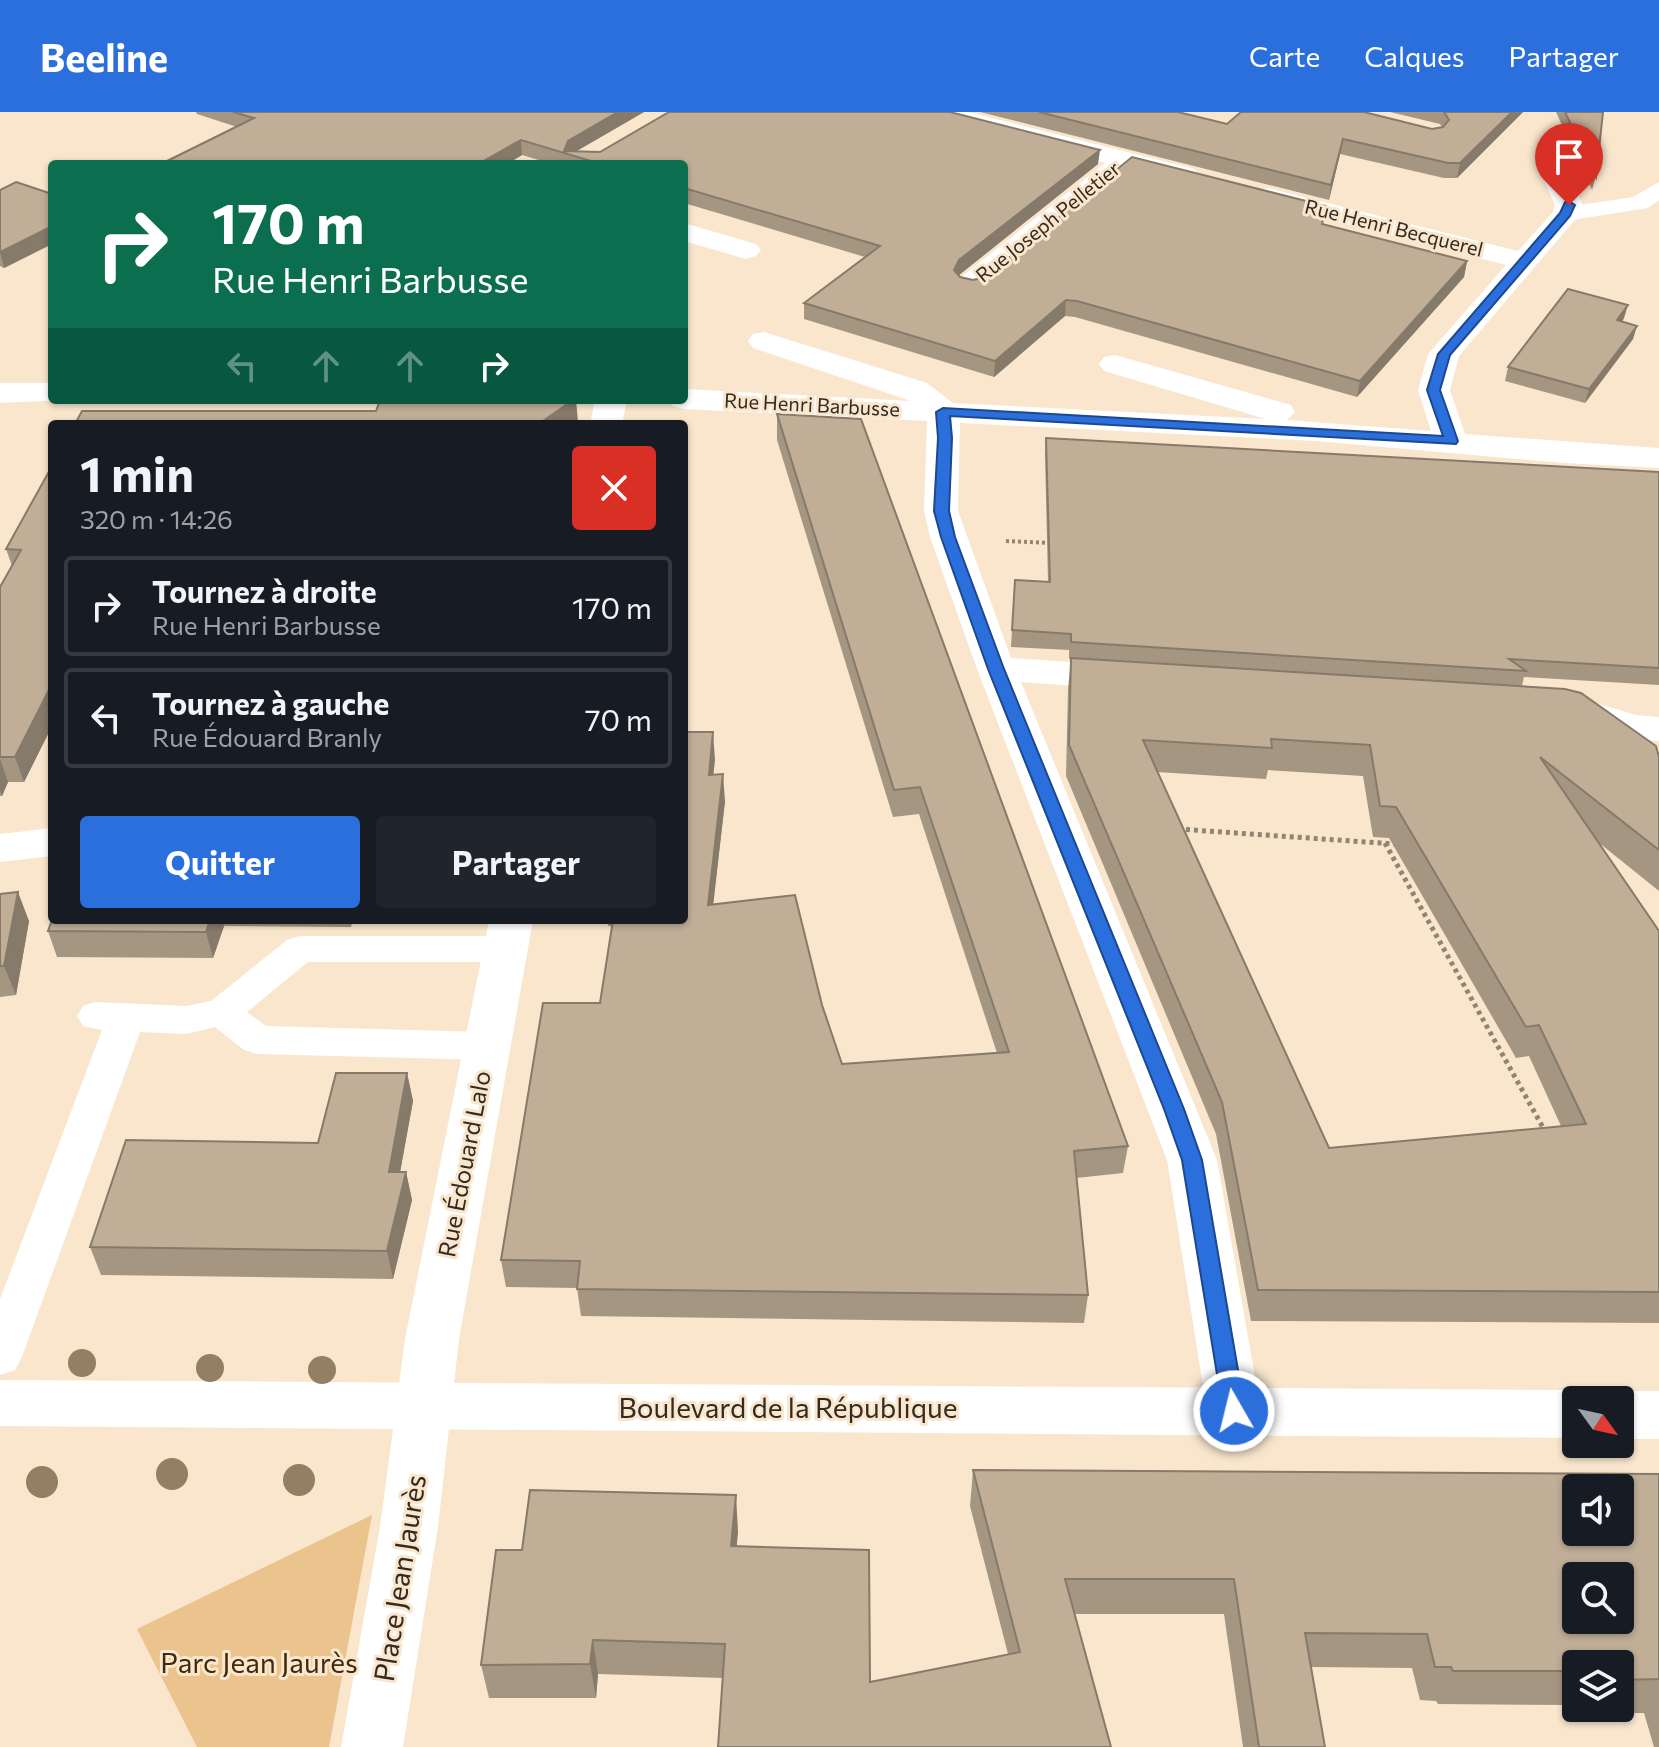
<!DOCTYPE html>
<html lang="fr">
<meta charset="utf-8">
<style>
body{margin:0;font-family:Commissioner,sans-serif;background:#20242c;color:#f1f3f6;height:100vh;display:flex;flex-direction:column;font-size:30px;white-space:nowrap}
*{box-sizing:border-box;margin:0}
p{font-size:26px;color:#9ea1a6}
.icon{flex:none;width:44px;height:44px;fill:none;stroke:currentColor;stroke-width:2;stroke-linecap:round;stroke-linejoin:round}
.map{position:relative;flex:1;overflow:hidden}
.details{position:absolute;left:48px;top:308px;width:640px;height:504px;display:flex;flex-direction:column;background:#171b24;border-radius:8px;box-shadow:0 2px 6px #0004}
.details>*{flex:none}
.hud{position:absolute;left:48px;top:48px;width:640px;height:244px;border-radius:8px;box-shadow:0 2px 6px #0004;background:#0b6e4f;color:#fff;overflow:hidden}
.needle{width:52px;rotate:123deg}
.controls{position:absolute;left:1562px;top:1274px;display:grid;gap:16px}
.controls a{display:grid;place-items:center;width:72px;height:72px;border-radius:8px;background:#171b24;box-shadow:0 2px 6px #0004;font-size:40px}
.pin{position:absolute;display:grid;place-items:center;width:68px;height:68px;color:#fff;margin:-82px -34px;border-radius:50% 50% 50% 0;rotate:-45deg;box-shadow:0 0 8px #0007}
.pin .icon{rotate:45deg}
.me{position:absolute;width:88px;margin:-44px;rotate:352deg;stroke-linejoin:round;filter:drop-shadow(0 0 6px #0008)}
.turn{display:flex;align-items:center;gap:28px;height:168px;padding:0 32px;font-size:36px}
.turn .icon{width:104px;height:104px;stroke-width:2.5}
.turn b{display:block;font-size:56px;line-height:68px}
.lanes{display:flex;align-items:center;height:76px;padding:0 32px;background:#0003;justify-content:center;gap:40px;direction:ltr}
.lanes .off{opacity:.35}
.round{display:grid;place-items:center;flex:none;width:84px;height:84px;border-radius:8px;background:#20242c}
.head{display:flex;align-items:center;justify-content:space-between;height:136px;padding:0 32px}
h1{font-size:48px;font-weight:700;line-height:60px}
.primary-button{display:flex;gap:16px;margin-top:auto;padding:16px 32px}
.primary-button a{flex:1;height:92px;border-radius:8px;background:#2b6fdc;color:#fff;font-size:32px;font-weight:700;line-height:92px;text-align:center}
.primary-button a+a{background:#20242c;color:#f1f3f6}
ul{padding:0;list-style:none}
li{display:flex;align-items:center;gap:24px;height:100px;margin:0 16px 12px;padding:0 16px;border:4px solid #363941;border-radius:8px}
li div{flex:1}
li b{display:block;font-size:30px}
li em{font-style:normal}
header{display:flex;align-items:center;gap:48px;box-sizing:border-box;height:112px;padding:0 40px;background:#2b6fdc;color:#fff}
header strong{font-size:38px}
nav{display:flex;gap:44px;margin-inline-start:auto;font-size:28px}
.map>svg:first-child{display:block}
</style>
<header>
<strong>Beeline</strong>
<nav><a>Carte</a><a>Calques</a><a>Partager</a></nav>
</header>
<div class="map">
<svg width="1659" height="1635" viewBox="0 0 1659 1635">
<rect width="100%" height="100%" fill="#f9e6cd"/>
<polygon fill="#ebc38d" points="372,1403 329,1635 197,1635 137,1517"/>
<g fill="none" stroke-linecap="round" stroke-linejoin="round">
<polyline stroke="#908473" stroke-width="4" stroke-dasharray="3 3" stroke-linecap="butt" points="1006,429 1052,431"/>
<g stroke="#908473" stroke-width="5" stroke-dasharray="4 4" stroke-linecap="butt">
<polyline points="1178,717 1395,732"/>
<polyline points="1385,731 1546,1021"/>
</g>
<g fill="#fff" fill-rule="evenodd">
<polygon points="1659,70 1659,88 1648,96 1566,109 1558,107 1554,102 1558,97 1566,95 1633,85"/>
<polygon points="300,824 506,824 519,828 524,837 519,846 506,850 308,850 247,900 266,914 487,920 500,924 506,934 500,944 487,948 257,942 244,938 215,915 186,922 140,920 22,1245 15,1258 0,1263 0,1187 102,918 83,914 77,904 83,894 96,890 186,894 211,889 287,828"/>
</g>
<g fill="#fff" fill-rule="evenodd">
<polygon points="924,0 968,0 1195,57 1199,63 1195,69 1185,71 1130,57 982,178 971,181 960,178 956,172 960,166 1105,51 928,6"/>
<polygon points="1558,61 1568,63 1583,93 1580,102 1459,244 1450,278 1465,322 1659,336 1659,356 1564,351 1316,329 960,311 958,399 1011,546 1129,554 1143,558 1148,566 1143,574 1129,578 1021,570 1217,1048 1261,1299 1253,1316 1234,1323 1215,1316 1207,1299 1167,1048 977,557 930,425 924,399 927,309 684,297 673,294 669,288 684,288 684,277 911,289 753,236 748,229 753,222 764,220 927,271 953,291 1266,307 1104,259 1099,252 1104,245 1115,243 1291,293 1295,300 1287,308 1431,319 1418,278 1428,242 1506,153 1258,90 1254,84 1258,78 1268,76 1518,139 1553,100 1555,93 1544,69 1548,63"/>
<polygon points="684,111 756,132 761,138 756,144 746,147 684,129"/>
<polygon points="0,271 52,271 52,288 63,288 0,291"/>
<polygon points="595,288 627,288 622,312 590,312"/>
<polygon points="1569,583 1636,603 1659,605 1659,629 1633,627 1555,604 1549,595 1555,586"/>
<polygon points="52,716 52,744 0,750 0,722"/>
<polygon points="489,808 533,808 459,1227 438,1415 403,1635 341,1635 380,1415 405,1227"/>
</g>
<g fill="#fff" fill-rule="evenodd">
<polygon points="0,1268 1576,1278 1597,1288 1576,1288 1576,1326 0,1314"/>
<polygon points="1620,1279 1659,1279 1659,1327 1620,1327 1620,1288 1600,1288"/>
</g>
</g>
<g fill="#937f62">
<circle cx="82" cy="1251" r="14"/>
<circle cx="210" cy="1256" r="14"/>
<circle cx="322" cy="1258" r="14"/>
<circle cx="172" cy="1362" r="16"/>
<circle cx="299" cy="1368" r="16"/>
<circle cx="42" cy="1370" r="16"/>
</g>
<g fill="#a59682" fill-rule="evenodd">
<polygon points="196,0 644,0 576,39 1098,52 958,163 960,165 973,168 1323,113 1467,149 1464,165 1357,285 1075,205 1065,204 994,265 804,207 804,191 865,145 684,91 684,52 552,52 522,43 507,52 161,52 237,15 197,2"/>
<polygon points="980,0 1178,0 1227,12 1432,17 1442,15 1440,12 1390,0 1523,0 1457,66 1444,66 1340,42 1329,88"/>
<polygon points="1556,0 1603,0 1596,65 1592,78"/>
<polygon points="0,78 52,82 52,132 4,156 0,154"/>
<polygon points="1624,206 1622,210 1633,227 1585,291 1505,269 1508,255"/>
<polygon points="777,302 1128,1034 1123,1061 1076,1066 1088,1183 1084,1211 581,1204 577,1176 506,1175 501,1148 600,891 612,814 608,814 607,808 684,808 715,648 713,663 725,689 713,792 822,893 842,952 997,941 919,702 893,705 777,328"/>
<path d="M1046 326 1659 360V573L1524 565 1522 574 1659 645V779L1598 730 1659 819V1211L1251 1209 1216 1022 1066 664 1068 576 1071 547H1069V538L1011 535 1015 468 1048 470 1045 342ZM1268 658 1363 664 1373 725 1389 726 1516 946 1529 944 1561 1014 1329 1036 1157 660 1266 667Z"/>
<polygon points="52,354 52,614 24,670 8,670 2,684 0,684 0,475 12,454 6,437"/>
<polygon points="0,782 29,809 16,883 0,885"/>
<polygon points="52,808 353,808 351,815 224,814 213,846 57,845 48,819"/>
<polygon points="407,961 413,989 400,1060 406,1060 412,1088 393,1167 101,1163 90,1135 318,1031"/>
<path d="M973 1358 1659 1362V1635H1654L1644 1601 1574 1602 1573 1593 1438 1592 1436 1589 1420 1588 1412 1556 1311 1555 1325 1635H1243L1224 1502H1074L1111 1635 723 1566 598 1562 596 1586H489L481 1553 522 1438 738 1419 736 1434 870 1570 1008 1542 970 1394ZM1576 1552H1620V1596H1576Z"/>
</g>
<g fill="#867a6a">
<polygon points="618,0 644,0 570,43 564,39 568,29"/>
<polygon points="1512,0 1523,0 1457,66 1460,51"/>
<polygon points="1343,27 1340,42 1329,88 1331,73"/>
<polygon points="521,28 522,43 507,52 478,52"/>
<polygon points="1100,38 1098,52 958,164 954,158 959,148"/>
<polygon points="48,116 52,132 4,156 0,140"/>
<polygon points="1467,149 1464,165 1357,285 1360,269"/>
<polygon points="1066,188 1065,204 994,265 995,249"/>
<polygon points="1628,193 1624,206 1613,222 1617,208"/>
<polygon points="1637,214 1633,227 1585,291 1589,277"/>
<polygon points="573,288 576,288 578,309 575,312 543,312 543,309"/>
<polygon points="52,572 52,614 24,670 15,645"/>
<polygon points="713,620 715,648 710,691 709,663"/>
<polygon points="0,647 8,670 2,684 0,678"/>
<polygon points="723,662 725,689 710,821 708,793"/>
<polygon points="18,780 29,809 16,883 4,854"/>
<polygon points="210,808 223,808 224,814 213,846 206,820"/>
<polygon points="407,961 413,989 395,1088 389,1060"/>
<polygon points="406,1060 412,1088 393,1167 387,1139"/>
<polygon points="736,1383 738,1419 734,1469 731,1434"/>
<polygon points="593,1528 598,1562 596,1586 590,1552"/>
</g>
<g fill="#c0ae97" stroke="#867a6a" stroke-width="2" fill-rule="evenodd">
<polygon points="233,0 618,0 568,29 564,39 600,40 669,0 950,0 1100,38 959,148 954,158 960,165 973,168 985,165 1132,45 1326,94 1322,112 1467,149 1360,269 1077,189 1066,188 995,249 804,191 880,134 684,76 684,52 601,52 521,28 478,52 161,52 254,6"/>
<polygon points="1039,0 1178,0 1227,12 1241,0 1364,0 1432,17 1443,15 1449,8 1444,0 1512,0 1460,51 1448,51 1343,27 1331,73"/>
<polygon points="1565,0 1603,0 1596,65"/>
<polygon points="16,70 52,82 52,118 48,116 0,140 0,78"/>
<polygon points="1568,177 1628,193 1617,208 1637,214 1589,277 1508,255"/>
<polygon points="380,288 573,288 543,309 543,312 75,312 82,299 376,299"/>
<polygon points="777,302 861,307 1128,1034 1074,1039 1088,1183 577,1177 580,1149 501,1148 543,891 600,891 613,808 684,808 684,620 713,620 709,663 723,662 708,793 795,783 822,893 842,952 1009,940 920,675 894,678"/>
<polygon points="1046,326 1659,360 1659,556 1509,547 1526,559 1071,530 1071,522 1012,518 1015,468 1050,470"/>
<polygon points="52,354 52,572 15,645 0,645 0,475 21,438 6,437"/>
<path d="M1071 546 1565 577 1581 581 1656 634 1659 645V738L1540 645 1659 819V1180L1258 1178 1222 990 1069 633ZM1271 627 1370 633 1380 694 1396 695 1526 915 1539 913 1586 1012 1329 1036 1143 628 1272 636Z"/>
<polygon points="18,780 4,854 0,854 0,782"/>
<polygon points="52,808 210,808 206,820 48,819"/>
<polygon points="336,961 407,961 389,1060 406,1060 387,1139 90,1135 126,1028 318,1031"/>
<path d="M973 1358 1659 1362V1567L1620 1568V1552H1576V1559H1453L1451 1555H1435L1427 1522 1305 1521 1325 1635H1259L1234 1467H1065L1111 1635H718L725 1532 593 1528 590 1552 481 1553 496 1438H522L530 1378 736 1383 731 1434 869 1438 870 1570 1020 1540ZM1576 1376H1620V1420H1576ZM1576 1464H1620V1508H1576Z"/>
</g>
<polygon fill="#2b6fdc" stroke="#1c488f" stroke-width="2" points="1569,89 1575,93 1570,104 1450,243 1440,278 1458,329 1456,332 950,304 952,326 949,399 955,425 1004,557 1184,997 1202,1048 1245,1299 1242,1306 1234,1309 1226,1306 1223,1299 1182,1048 1164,997 988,557 941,425 934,399 938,326 936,300 943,296 1443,324 1427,278 1438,242 1560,101 1565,90"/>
<g text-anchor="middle" stroke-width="6" stroke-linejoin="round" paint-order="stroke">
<g font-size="20" fill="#322b22" stroke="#f9e6cd">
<text transform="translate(1048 110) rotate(-39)" y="7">Rue Joseph Pelletier</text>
<text transform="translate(1394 116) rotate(14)" y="7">Rue Henri Becquerel</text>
<text transform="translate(812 293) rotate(3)" y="7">Rue Henri Barbusse</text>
</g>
<g font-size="24" fill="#322b22" stroke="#f9e6cd">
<text transform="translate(465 1052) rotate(-79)" y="8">Rue Édouard Lalo</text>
</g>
<g font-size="28" fill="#322b22" stroke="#f9e6cd">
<text x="788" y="1306">Boulevard de la République</text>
<text transform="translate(400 1466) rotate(-81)" y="10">Place Jean Jaurès</text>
</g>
<g font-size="28" fill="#3f2b0b" stroke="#f9e6cd">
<text x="259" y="1561">Parc Jean Jaurès</text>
</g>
</g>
</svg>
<div class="controls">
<a><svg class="needle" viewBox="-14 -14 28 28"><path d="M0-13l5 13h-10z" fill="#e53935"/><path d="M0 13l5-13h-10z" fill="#9ea1a6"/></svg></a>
<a><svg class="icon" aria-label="sound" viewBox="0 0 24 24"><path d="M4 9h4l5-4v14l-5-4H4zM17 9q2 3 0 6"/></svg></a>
<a><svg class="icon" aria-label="search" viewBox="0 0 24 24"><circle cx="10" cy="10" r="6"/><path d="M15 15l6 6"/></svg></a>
<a><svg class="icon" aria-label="layers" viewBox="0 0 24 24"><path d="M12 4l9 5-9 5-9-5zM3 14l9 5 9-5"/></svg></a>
</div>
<div class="pin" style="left:1569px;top:93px;background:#d93025"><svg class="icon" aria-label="arrive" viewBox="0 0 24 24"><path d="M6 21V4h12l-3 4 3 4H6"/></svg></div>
<svg class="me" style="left:1234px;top:1299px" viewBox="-20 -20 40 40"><circle r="17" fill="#2b6fdc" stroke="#fff" stroke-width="3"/><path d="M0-11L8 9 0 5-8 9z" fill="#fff"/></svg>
<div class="hud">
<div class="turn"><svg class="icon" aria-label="right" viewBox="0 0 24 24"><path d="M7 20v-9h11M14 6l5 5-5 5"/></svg><div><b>170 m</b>Rue Henri Barbusse</div></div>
<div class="lanes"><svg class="icon off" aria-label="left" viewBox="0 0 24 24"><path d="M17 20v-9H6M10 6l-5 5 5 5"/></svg><svg class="icon off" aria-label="ahead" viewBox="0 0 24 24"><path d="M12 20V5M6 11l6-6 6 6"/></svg><svg class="icon off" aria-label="ahead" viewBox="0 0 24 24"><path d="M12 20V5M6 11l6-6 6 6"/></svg><svg class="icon" aria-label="right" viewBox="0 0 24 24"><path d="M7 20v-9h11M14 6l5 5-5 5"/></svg></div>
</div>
<section class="details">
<div class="head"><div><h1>1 min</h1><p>320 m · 14:26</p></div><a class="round" style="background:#d93025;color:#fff"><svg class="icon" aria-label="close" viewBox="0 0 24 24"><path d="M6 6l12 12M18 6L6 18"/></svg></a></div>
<ul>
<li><svg class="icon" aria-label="right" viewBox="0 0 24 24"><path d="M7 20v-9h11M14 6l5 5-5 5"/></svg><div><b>Tournez à droite</b><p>Rue Henri Barbusse</p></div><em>170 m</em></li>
<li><svg class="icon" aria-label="left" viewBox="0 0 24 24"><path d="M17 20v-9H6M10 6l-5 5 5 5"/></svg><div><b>Tournez à gauche</b><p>Rue Édouard Branly</p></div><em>70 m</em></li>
</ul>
<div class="primary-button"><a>Quitter</a><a>Partager</a></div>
</section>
</div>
